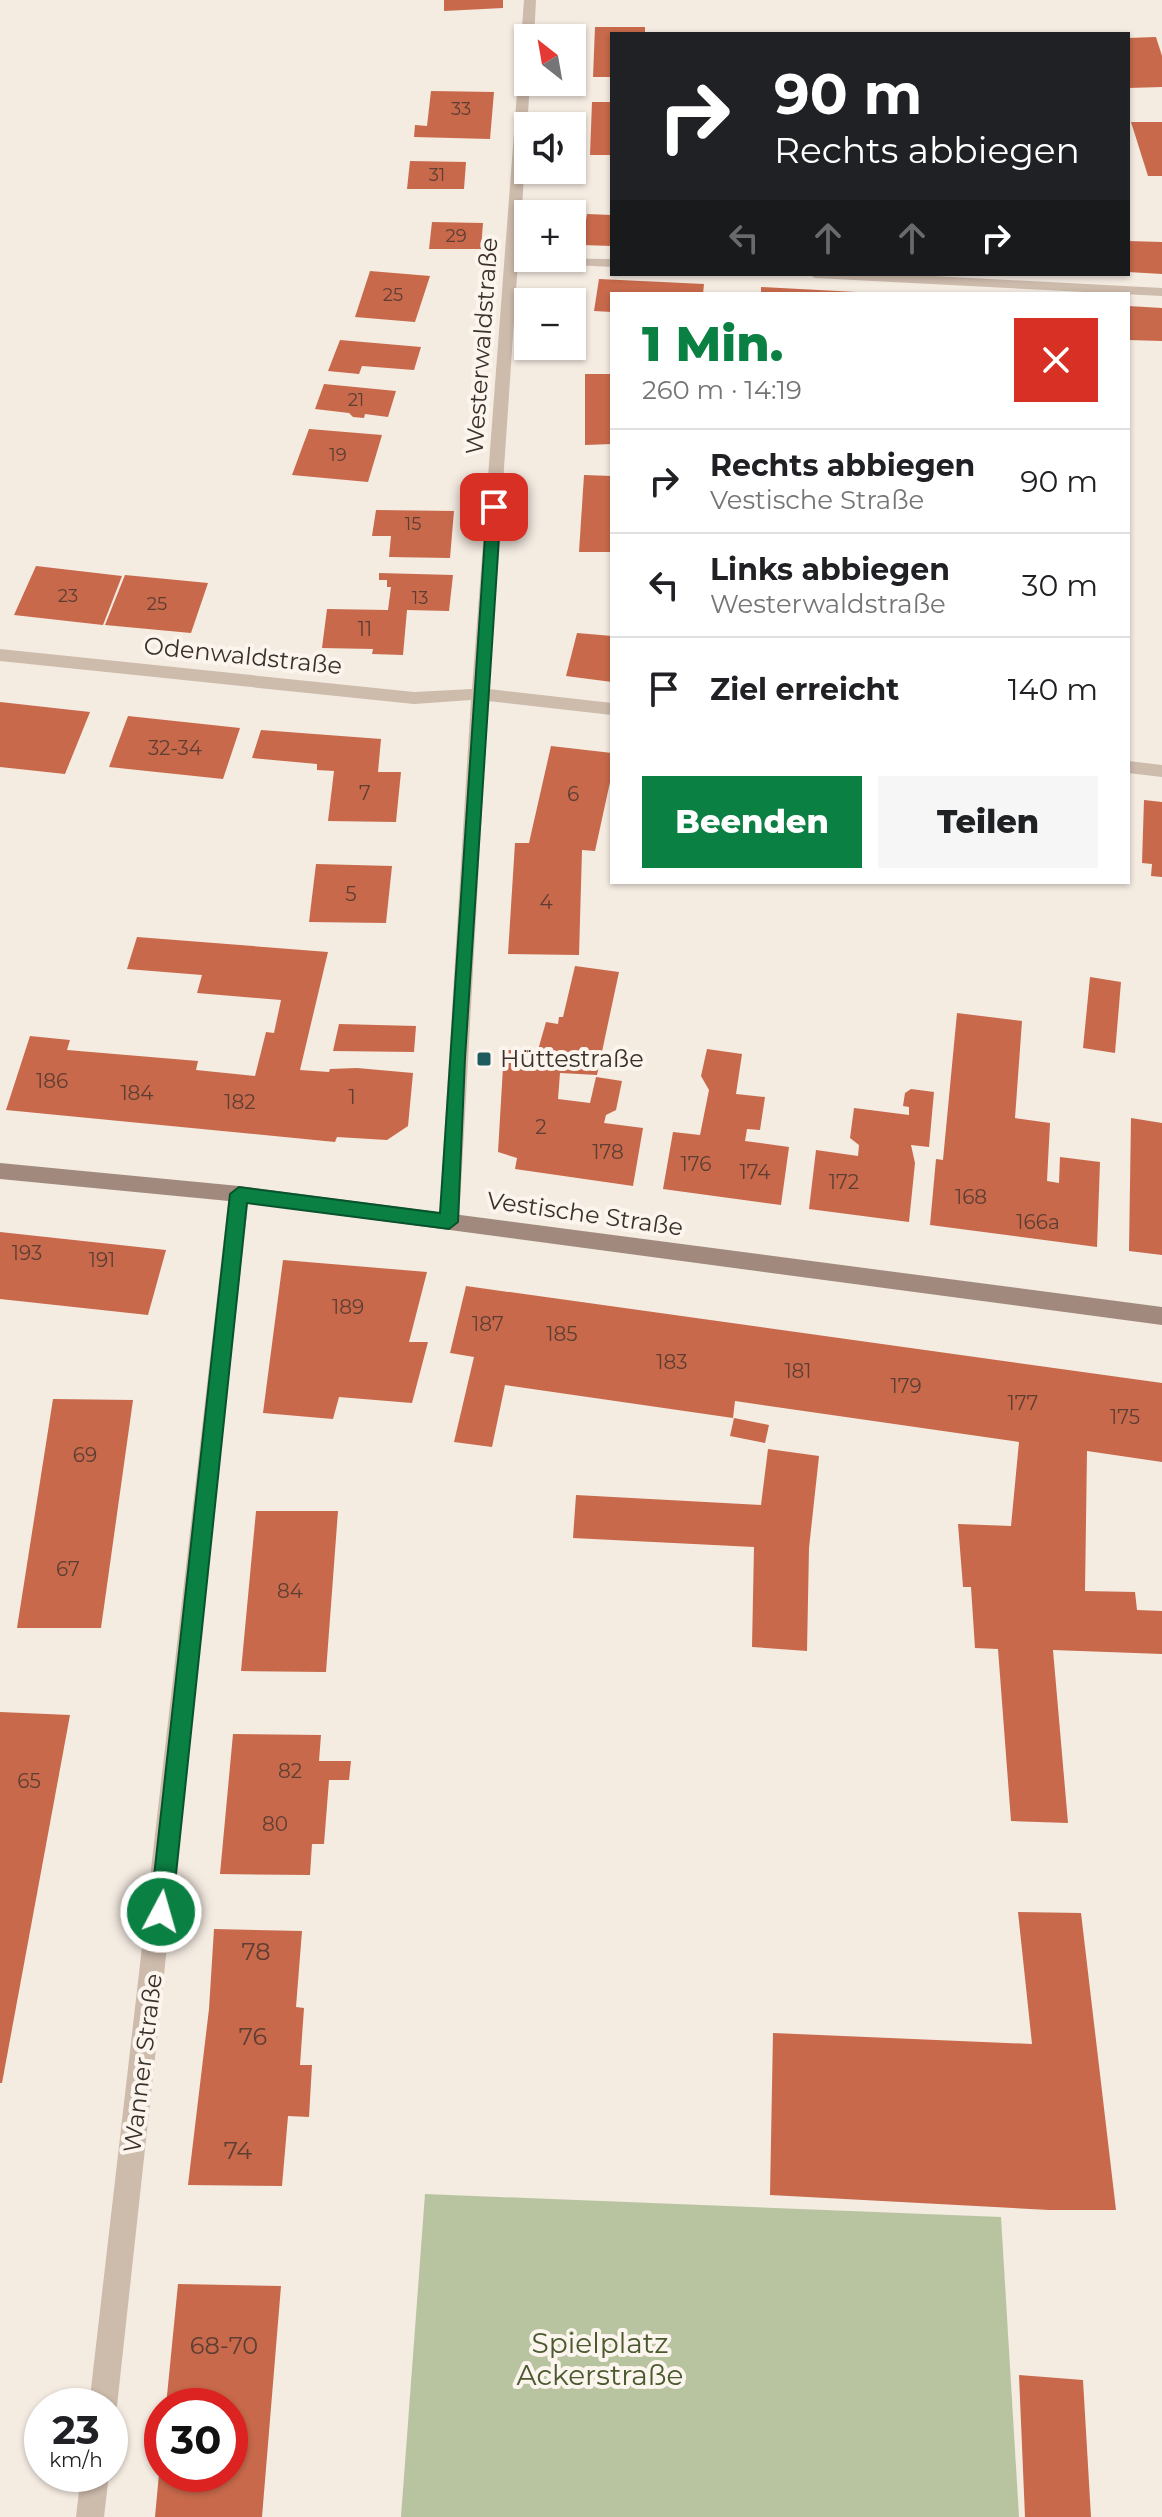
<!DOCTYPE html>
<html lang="de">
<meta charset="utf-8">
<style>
body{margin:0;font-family:Montserrat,sans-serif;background:#f6f6f6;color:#202124;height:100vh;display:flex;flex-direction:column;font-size:30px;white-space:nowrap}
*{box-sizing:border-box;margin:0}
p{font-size:26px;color:#757577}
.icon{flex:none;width:44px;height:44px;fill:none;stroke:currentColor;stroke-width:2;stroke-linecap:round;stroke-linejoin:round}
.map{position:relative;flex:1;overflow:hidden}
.panel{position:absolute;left:610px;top:292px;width:520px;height:592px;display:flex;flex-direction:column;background:#fff;border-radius:0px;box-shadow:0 2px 6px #0004}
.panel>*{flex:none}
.hud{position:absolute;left:610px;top:32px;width:520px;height:244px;border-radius:0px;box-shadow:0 2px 6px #0004;background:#202124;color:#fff;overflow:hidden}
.needle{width:52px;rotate:329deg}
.tools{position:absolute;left:514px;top:24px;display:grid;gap:16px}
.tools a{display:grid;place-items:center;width:72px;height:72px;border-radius:0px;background:#fff;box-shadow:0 2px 6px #0004;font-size:40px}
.speed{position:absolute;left:24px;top:2388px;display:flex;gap:16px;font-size:40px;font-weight:700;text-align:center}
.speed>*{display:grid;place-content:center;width:104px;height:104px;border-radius:50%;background:#fff;box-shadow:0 2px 6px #0004;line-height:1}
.speed small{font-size:20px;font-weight:400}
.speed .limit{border:12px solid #d22;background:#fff;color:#111}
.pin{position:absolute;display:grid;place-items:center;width:68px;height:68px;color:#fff;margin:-34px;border-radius:16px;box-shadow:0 4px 12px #0006}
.me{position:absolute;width:88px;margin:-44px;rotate:6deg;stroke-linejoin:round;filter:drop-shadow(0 0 6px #0008)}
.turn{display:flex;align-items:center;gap:28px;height:168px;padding:0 32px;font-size:36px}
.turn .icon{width:104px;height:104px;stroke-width:2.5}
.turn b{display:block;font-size:56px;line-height:68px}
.lanes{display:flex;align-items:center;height:76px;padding:0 32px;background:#0003;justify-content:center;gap:40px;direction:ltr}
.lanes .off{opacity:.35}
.round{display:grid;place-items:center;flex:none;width:84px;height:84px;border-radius:0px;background:#f6f6f6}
.head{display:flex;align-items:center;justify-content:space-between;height:136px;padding:0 32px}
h1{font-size:48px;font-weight:800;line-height:60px;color:#0b8043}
.primary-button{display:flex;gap:16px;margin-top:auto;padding:16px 32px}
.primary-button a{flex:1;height:92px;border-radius:0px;background:#0b8043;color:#fff;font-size:32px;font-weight:800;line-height:92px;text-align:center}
.primary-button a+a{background:#f6f6f6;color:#202124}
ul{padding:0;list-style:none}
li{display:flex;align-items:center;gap:24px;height:104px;padding:0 32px;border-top:2px solid #e0e0e0}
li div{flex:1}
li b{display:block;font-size:30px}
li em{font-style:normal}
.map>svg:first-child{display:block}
</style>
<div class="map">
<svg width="1162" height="2517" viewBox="0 0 1162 2517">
<rect width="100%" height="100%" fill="#f4ebe1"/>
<polygon fill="#b8c4a0" points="425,2194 1001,2217 1019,2517 401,2517"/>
<g fill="#c8694b">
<polygon points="444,0 503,0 503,8 444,11"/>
<polygon points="595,27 645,27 645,34 612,34 612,77 593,77"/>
<polygon points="1156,37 1162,56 1162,87 1128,88 1128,38"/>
<polygon points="431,91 494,92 490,139 414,137 415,125 427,126"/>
<polygon points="592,102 612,102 612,155 590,155"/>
<polygon points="1131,122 1162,122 1162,176 1148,176"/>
<polygon points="410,161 466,162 464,189 407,189"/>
<polygon points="587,214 612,215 612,246 582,245"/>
<polygon points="432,222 483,223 481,249 429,249"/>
<polygon points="1128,241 1162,242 1162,274 1128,272"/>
<polygon points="370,271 430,276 415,322 355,317"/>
<polygon points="599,279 704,284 703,294 612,294 612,312 594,311"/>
<polygon points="761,287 856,292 856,294 761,294"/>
<polygon points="1128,306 1162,308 1162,341 1128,340"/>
<polygon points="340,340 421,347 414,370 362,366 359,374 328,371"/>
<polygon points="585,374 612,374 612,444 585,445"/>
<polygon points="324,384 396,391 388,417 365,414 364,418 353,417 349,413 315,409"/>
<polygon points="309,429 382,435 368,482 292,475"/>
<polygon points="584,475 612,476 612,552 579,552"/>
<polygon points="376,510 454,511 450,558 389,557 391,536 372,536"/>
<polygon points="36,566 122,576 103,625 14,615"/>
<polygon points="379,573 453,575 449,611 407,610 403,655 372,654 373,649 322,648 327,609 388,610 391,587 387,587 387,580 379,580"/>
<polygon points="125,575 208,583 191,633 105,625"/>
<polygon points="577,633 612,636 612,682 566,676"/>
<polygon points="0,702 90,712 65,774 0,767"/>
<polygon points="128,716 240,728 223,779 109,767"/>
<polygon points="261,730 381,739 378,772 401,772 396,822 328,821 334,771 317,770 317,764 252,758"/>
<polygon points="551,746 612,753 612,773 595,851 582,850 579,955 508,954 515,843 529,843"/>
<polygon points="1144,800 1162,802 1162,877 1151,876 1152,864 1142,863"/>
<polygon points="316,864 392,866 386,923 309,922"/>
<polygon points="137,937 328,952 300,1070 329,1072 330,1069 357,1068 413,1073 408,1126 387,1140 337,1137 335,1142 6,1110 30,1036 70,1040 67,1050 198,1061 196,1070 255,1076 266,1032 274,1033 281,1000 197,993 202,975 127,969"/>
<polygon points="575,966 619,972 597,1075 560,1073 558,1099 590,1103 596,1077 622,1081 616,1110 606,1115 604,1123 643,1128 633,1186 515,1169 517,1158 498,1152 504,1050 538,1050 546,1022 558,1024 559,1017 563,1017"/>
<polygon points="1090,977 1121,982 1115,1053 1083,1048"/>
<polygon points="957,1013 1022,1021 1015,1118 1050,1123 1047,1181 1059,1183 1060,1157 1100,1162 1097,1247 930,1225 936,1159 943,1160"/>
<polygon points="339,1024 416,1026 414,1052 333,1051"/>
<polygon points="707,1049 742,1054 736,1094 765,1097 760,1130 747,1129 745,1141 789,1147 781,1205 663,1189 673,1132 700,1135 709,1090 701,1076"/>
<polygon points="911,1089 934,1092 929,1147 911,1145 915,1163 909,1222 809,1209 816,1150 858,1156 859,1145 850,1138 854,1108 909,1115 909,1107 903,1106 905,1093"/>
<polygon points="1131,1118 1162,1123 1162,1255 1129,1251"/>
<polygon points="0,1232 166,1250 148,1315 0,1299"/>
<polygon points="283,1260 427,1272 409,1342 428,1342 412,1403 339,1397 333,1419 263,1413"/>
<polygon points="466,1286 1162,1383 1162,1462 1087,1451 1085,1591 1135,1592 1137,1610 1162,1611 1162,1654 1053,1650 1068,1823 1011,1821 998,1649 975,1648 971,1587 963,1587 958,1524 1011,1526 1019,1442 735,1401 733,1418 505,1385 492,1447 454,1442 474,1357 450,1353"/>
<polygon points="53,1399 133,1400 101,1628 17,1628"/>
<polygon points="734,1418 769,1425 765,1443 730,1436"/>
<polygon points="768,1449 819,1456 809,1548 807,1651 752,1647 754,1547 573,1538 576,1495 761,1505"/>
<polygon points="256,1511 338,1511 326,1672 241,1671"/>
<polygon points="0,1712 70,1715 2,2083 0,2083"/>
<polygon points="233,1734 321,1735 319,1761 351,1761 349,1780 329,1780 324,1844 312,1844 310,1875 220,1874"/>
<polygon points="1018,1912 1081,1913 1116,2210 1049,2210 770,2195 773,2033 1032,2044"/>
<polygon points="214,1929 302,1931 296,2007 304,2008 300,2065 312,2065 309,2117 288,2116 282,2186 188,2185 209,2009"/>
<polygon points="178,2284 281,2286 262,2517 155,2517 160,2463 162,2474 230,2474 230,2406 166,2406"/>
<polygon points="1019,2375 1083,2380 1091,2517 1025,2517"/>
</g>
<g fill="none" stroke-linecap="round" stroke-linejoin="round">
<g fill="#cdbbac" fill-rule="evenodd">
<polygon points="524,0 536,0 534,38 528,38 528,82 530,82 519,254 528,255 528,258 612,259 612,267 518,262 489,689 612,703 612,715 488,701 459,1222 456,1228 442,1228 439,1222 471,700 414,704 0,661 0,649 414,692 472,689"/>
<polygon points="808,274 896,274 1162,288 1162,296 815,278"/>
<polygon points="1128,761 1162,765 1162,777 1128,773"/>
<polygon points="239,1186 246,1188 249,1194 117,2406 110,2417 110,2406 89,2406 229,1194 232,1188"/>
<polygon points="81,2474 109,2474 104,2517 76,2517"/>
</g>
<polygon fill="#a18a7d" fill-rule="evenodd" points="0,1163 239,1186 1162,1307 1162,1325 239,1202 0,1179"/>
</g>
<polygon fill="#0b8043" stroke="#07532c" stroke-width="2" points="494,503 501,507 465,1058 458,1222 449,1229 247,1203 172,1912 169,1920 161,1923 153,1920 150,1912 230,1194 239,1187 440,1213 487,507"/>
<rect fill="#1f5a5e" stroke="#fbf5ee" stroke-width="3" x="476" y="1051" width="16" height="16" rx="4"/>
<g text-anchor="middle" stroke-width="8" stroke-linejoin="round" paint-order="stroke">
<g font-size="18" fill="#5e3e33">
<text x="461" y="115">33</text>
<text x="437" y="181">31</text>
<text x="456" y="242">29</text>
<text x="393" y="301">25</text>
<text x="356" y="406">21</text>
<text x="338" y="461">19</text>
<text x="413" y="530">15</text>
<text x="68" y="602">23</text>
<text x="420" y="604">13</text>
<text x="157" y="610">25</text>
</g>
<g font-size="20" fill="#5e3e33">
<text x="365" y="636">11</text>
<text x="175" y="755">32-34</text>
<text x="365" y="800">7</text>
<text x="573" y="801">6</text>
<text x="351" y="901">5</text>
<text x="546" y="909">4</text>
<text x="52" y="1088">186</text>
<text x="137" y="1100">184</text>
<text x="352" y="1104">1</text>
<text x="240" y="1109">182</text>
<text x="541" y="1134">2</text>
<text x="608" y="1159">178</text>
<text x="696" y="1171">176</text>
<text x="755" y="1179">174</text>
<text x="844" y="1189">172</text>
<text x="971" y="1204">168</text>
<text x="1038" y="1229">166a</text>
<text x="27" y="1260">193</text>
<text x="102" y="1267">191</text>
<text x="348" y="1314">189</text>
<text x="488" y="1331">187</text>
<text x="562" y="1341">185</text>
<text x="672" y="1369">183</text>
<text x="798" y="1378">181</text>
<text x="906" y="1393">179</text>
<text x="1023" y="1410">177</text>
<text x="1125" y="1424">175</text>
<text x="85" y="1462">69</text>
<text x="68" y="1576">67</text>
<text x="290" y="1598">84</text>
<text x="290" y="1778">82</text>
<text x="29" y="1788">65</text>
<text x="275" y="1831">80</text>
</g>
<g font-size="24" fill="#3b302b" stroke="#fbf5ee">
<text transform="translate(482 346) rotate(-86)" y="8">Westerwaldstraße</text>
<text transform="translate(243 656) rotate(6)" y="8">Odenwaldstraße</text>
<text transform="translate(585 1214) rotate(8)" y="8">Vestische Straße</text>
<text transform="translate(143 2063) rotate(-83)" y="8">Wanner Straße</text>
</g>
<g font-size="24" fill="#3b302b" stroke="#fbf5ee" text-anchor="start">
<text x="500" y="1067">Hüttestraße</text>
</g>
<g font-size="24" fill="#5e3e33">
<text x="256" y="1960">78</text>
<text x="253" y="2045">76</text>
<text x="238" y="2159">74</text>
<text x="224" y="2354">68-70</text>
</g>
<g font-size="28" fill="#4a5a2e" stroke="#fbf5ee">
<text x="600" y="2353">Spielplatz<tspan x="600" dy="32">Ackerstraße</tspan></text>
</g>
</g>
</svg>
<div class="tools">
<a><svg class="needle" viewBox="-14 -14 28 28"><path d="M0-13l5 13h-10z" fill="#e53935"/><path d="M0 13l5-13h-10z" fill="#757577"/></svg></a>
<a><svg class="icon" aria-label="sound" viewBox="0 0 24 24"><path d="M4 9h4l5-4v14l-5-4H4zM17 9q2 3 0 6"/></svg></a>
<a>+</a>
<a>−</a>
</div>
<div class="speed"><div>23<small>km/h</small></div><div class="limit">30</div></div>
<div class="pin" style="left:494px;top:507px;background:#d93025"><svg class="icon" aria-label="arrive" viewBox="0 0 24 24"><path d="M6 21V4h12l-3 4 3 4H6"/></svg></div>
<svg class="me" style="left:161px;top:1912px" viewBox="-20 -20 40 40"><circle r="17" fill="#0b8043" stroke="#fff" stroke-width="3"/><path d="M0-11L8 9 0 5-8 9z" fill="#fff"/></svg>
<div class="hud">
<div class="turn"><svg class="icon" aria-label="right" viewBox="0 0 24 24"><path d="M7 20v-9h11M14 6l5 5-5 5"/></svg><div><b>90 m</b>Rechts abbiegen</div></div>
<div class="lanes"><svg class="icon off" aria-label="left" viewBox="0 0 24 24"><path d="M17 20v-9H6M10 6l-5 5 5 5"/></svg><svg class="icon off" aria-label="ahead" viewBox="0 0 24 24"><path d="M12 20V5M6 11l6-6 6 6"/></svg><svg class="icon off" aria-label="ahead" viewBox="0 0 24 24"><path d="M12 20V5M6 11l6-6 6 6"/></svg><svg class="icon" aria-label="right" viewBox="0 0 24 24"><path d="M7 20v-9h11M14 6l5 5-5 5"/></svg></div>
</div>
<section class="panel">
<div class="head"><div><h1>1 Min.</h1><p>260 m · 14:19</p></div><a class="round" style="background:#d93025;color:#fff"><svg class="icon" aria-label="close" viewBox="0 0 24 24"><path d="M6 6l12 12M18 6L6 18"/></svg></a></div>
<ul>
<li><svg class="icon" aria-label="right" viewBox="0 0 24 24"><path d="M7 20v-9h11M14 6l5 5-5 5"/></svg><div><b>Rechts abbiegen</b><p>Vestische Straße</p></div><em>90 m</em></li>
<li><svg class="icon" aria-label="left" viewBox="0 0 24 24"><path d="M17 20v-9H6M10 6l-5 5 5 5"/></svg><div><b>Links abbiegen</b><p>Westerwaldstraße</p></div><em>30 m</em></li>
<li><svg class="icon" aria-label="arrive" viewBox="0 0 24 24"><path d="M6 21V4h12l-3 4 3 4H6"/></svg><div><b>Ziel erreicht</b></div><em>140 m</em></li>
</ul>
<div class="primary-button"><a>Beenden</a><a>Teilen</a></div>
</section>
</div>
